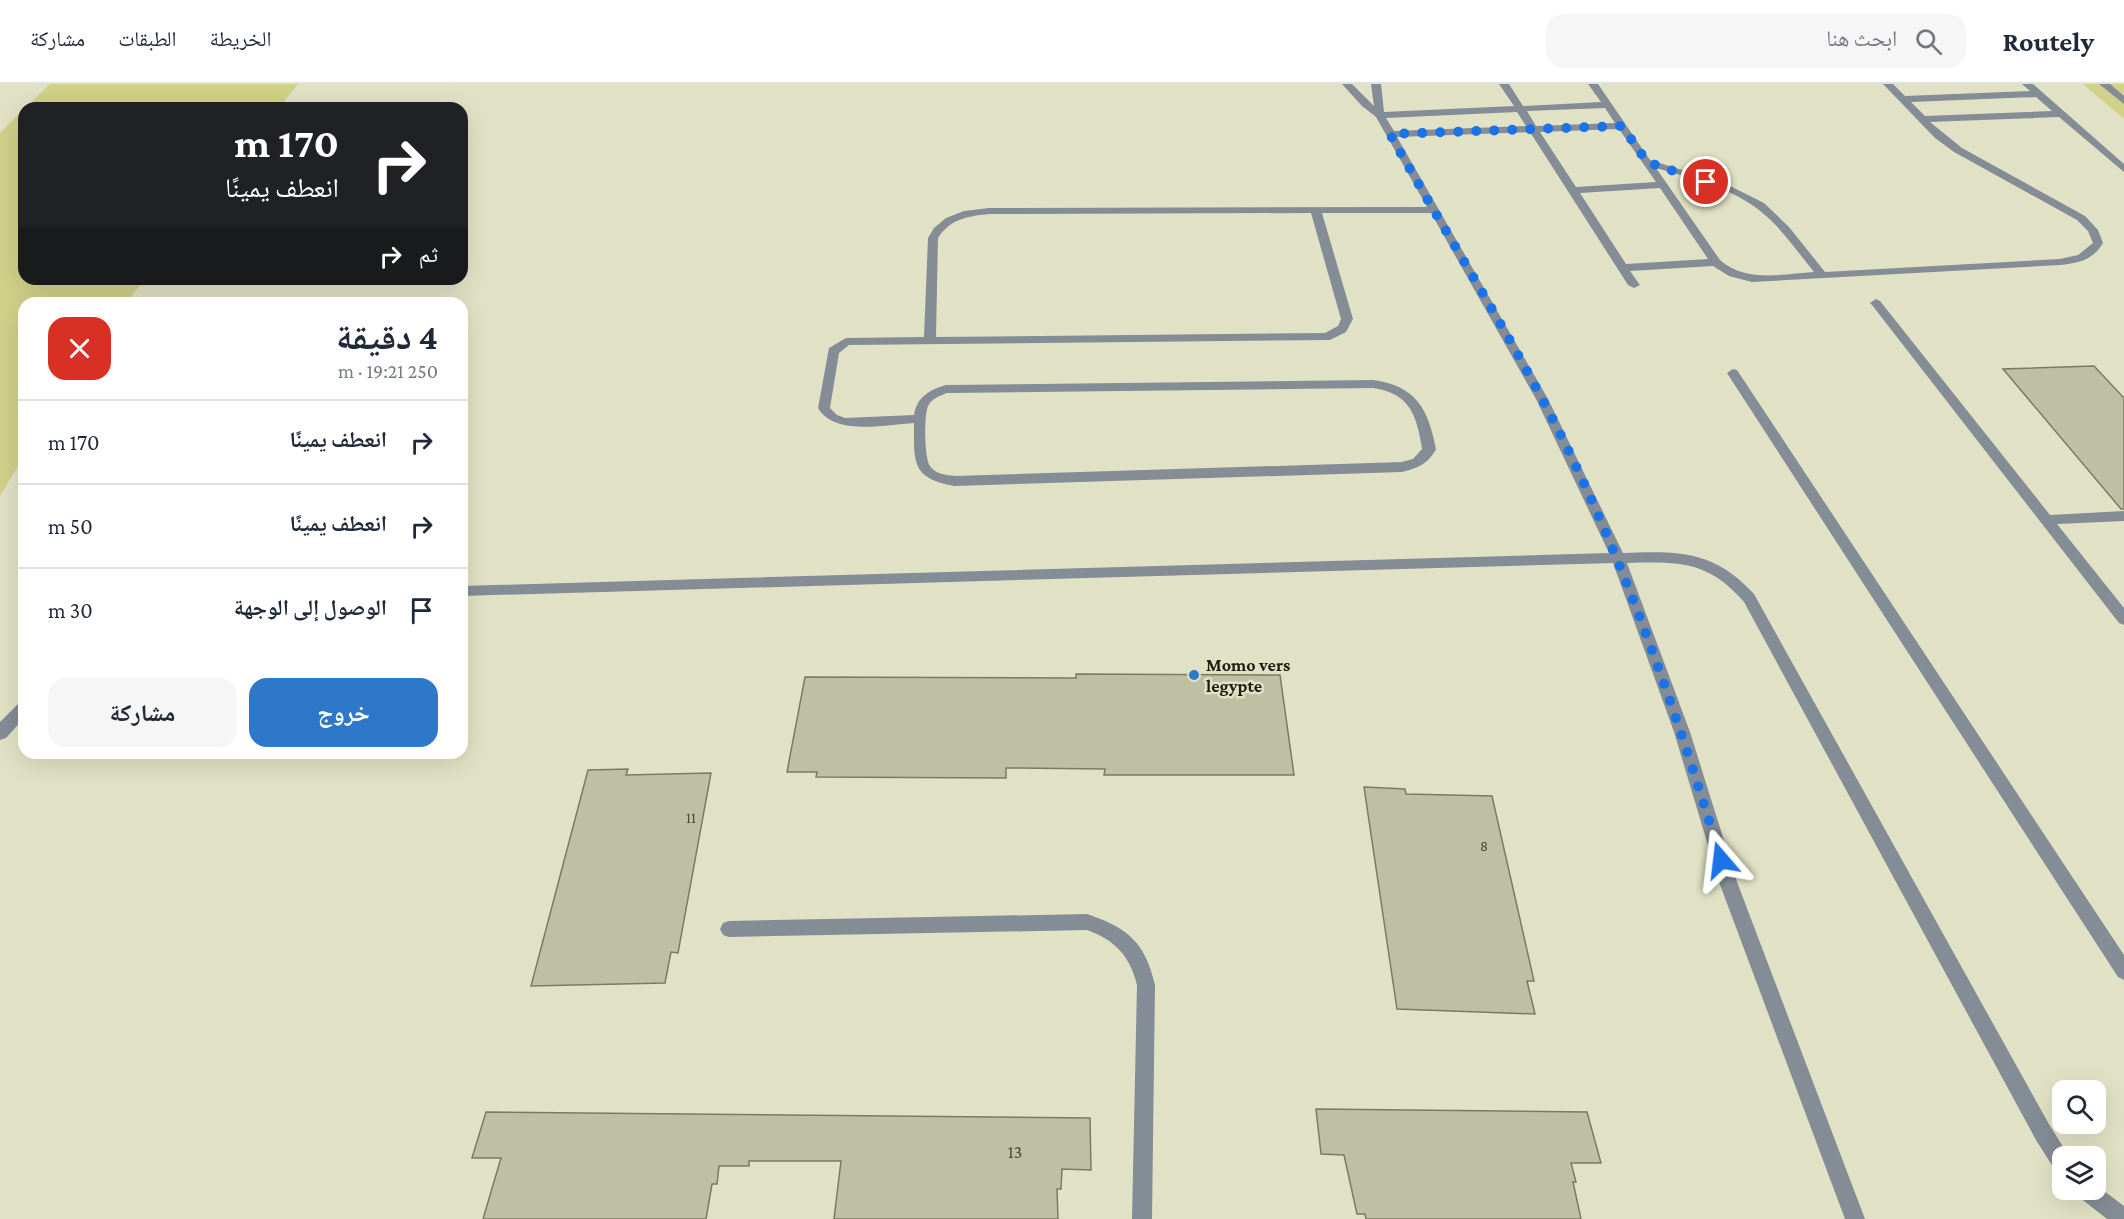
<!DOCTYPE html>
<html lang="ar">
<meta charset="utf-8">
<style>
body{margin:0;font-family:"Crimson Pro","Noto Naskh Arabic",serif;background:#f6f6f7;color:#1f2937;direction:rtl;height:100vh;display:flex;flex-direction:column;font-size:22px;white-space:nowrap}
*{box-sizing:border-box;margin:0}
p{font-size:20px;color:#747a83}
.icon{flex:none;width:33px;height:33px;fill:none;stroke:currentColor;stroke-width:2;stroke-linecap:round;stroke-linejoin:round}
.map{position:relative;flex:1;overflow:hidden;direction:ltr}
.sheet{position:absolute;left:18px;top:213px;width:450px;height:462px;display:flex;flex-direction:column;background:#fff;border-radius:18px;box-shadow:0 6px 24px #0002;direction:rtl}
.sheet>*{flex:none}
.hud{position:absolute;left:18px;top:18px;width:450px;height:183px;border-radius:18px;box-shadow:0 6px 24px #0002;direction:rtl;background:#202124;color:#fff;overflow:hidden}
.fabs{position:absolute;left:2052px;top:996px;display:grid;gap:12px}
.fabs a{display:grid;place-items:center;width:54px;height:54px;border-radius:12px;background:#fff;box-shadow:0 6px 24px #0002;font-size:30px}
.pin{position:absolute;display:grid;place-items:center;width:51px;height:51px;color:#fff;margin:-26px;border:3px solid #fff;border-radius:50%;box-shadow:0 2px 6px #0007}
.me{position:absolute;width:66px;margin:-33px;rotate:343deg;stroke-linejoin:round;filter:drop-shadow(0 0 4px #0008)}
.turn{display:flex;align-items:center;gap:21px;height:126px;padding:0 30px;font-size:27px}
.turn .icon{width:78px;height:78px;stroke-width:2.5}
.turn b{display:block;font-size:42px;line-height:51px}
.then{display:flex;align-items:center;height:57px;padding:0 30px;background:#0003;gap:12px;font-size:22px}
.round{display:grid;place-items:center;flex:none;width:63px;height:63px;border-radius:18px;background:#f6f6f7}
.summary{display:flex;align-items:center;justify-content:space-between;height:102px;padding:0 30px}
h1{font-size:36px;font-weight:700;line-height:45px}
.action{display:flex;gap:12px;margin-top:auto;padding:12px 30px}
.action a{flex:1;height:69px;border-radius:18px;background:#2d78c8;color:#fff;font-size:24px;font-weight:700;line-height:69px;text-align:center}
.action a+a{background:#f6f6f7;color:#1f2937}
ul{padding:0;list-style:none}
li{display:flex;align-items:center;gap:18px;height:84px;padding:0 30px;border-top:2px solid #e0e1e3}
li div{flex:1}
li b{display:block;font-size:22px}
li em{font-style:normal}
header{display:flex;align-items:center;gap:36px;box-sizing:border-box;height:84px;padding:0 30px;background:#fff;border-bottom:2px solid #e0e1e3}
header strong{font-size:28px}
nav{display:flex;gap:33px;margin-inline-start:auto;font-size:21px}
.search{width:420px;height:54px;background:#f6f6f7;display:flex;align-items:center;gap:15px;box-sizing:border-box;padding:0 21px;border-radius:18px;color:#747a83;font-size:22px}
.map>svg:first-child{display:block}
</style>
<header>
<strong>Routely</strong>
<div class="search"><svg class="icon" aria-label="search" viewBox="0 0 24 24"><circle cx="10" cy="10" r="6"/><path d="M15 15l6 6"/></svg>ابحث هنا</div>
<nav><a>الخريطة</a><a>الطبقات</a><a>مشاركة</a></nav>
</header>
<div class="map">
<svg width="2124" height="1135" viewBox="0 0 2124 1135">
<rect width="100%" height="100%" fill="#e1e2c5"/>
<g fill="#d1d18a">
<polygon points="50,0 298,0 279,24 25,24"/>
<polygon points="2083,0 2124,0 2124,35"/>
<polygon points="24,25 24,195 145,195 126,219 24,219 24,372 0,412 0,49"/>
</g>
<g fill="#bebfa3" stroke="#7b7b61" stroke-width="1.5">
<polygon points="2094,282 2124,314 2124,425 2121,425 2003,285"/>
<polygon points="1076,590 1280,591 1294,691 1104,691 1105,685 1006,684 1006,694 816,693 817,688 787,688 805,593 1076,594"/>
<polygon points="628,685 626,691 711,689 678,869 671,868 665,899 531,902 588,686"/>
<polygon points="1364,703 1405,705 1406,710 1492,712 1534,897 1527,897 1535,930 1397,925"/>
<polygon points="1316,1025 1587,1028 1601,1079 1571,1079 1576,1098 1573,1098 1581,1135 1366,1135 1365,1130 1357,1130 1344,1071 1321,1070"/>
<polygon points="486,1028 1090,1034 1091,1086 1062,1085 1061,1105 1057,1105 1058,1135 834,1135 841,1077 749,1077 749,1082 719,1082 717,1100 712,1100 706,1135 483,1135 501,1074 472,1074"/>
</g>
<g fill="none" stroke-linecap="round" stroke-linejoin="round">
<g fill="#848c95" fill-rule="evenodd">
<path d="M1342 0H1352L1374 22 1371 0H1381L1384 28 1514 22 1499 0H1509L1523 22 1601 18 1588 0H1598L1650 76 1724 99 1764 119 1789 143 1825 188 2060 175 2078 171 2093 159 2088 147 2077 136 1954 68 1935 54 1883 0H1893L1905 12 2030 7 2022 0H2033L2124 80V88L2059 33 1930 38 1962 64 2085 132 2098 146 2103 159C2093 176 2079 179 2060 181L1752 198 1729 192 1713 182 1630 187 1640 201 1634 204 1628 201 1530 48 1397 53 1548 315 1623 469C1678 467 1714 466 1754 510L2050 1042 2069 1072H2062V1089L2055 1086 2036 1056 1744 518C1707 476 1679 478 1627 479L1690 648 1737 798 1865 1135H1845L1719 798 1674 648 1613 479 462 512V502L1609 469 1536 315 1431 129H1322L1353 235 1346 248 1330 256 849 261 839 269 830 324 837 331 845 334 914 331C917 313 929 306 946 301L1373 296C1416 302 1428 324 1436 365 1428 380 1418 384 1402 388L955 402C911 395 914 378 914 339 885 341 834 352 818 324L829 264 846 254 924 253 928 154 934 144 946 134 964 127 989 124 1427 123 1376 33 1362 22ZM2036 13 2052 27 1925 32 1911 18ZM1605 24 1615 39 1536 42 1527 27ZM1517 28 1526 42 1394 47 1386 34ZM1619 45 1656 98 1576 103 1540 48ZM1656 84C1690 94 1726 102 1755 123 1779 140 1796 166 1814 188 1782 190 1746 199 1720 176ZM1660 104 1708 175 1626 180 1580 109ZM1311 129 1341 235 1338 242 1325 249 936 253 938 154C950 135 968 132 989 130ZM1373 304C1410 309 1417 332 1422 365L1413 375 1402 378 955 392C946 391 935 390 930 382 924 374 924 331 928 322 932 314 940 312 947 309Z"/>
<polygon points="2099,0 2110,0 2124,12 2124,20"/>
<polygon points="1876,215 1880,217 2050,431 2124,427 2124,437 2057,440 2124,524 2124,541 2119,539 1872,221 1870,219"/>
<polygon points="1733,285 1737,286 2124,871 2124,896 2118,893 1727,289"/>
<polygon points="24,617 24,634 6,654 0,656 0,638 19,619"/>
<path d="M1087 830C1128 844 1145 858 1155 901L1152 1135H1132L1137 901C1130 872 1115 856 1087 846L729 853 723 851 720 845 723 839 729 837Z"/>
<polygon points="2096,1101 2124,1122 2124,1135 2107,1135 2079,1113 2076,1106 2096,1106"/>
</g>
</g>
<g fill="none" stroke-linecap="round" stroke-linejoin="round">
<path stroke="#1a73e8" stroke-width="10" stroke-dasharray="0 18" d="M1706 98 1647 78 1622 42 1390 50C1451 159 1520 265 1574 378 1635 507 1680 640 1721 776"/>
</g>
<circle fill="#2d78c8" stroke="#e1e2c5" stroke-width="2" cx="1194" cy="591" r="6"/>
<g text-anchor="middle" stroke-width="5" stroke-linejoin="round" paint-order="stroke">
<g font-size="15" fill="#454637">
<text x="691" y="739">11</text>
<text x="1484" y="767">8</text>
</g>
<g font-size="18" font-weight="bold" fill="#1d1d13" stroke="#e1e2c5" text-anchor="start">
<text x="1206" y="587">Momo vers<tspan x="1206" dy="21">legypte</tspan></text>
</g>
<g font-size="18" fill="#454637">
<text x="1015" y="1074">13</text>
</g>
</g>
</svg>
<div class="fabs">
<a><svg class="icon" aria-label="search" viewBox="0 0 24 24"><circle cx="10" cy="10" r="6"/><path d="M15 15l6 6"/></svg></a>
<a><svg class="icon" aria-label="layers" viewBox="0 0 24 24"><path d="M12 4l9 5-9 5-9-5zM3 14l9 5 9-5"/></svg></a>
</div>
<div class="pin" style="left:1706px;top:98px;background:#d93025"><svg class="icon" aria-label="arrive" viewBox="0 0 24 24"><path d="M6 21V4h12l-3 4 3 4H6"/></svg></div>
<svg class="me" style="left:1721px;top:776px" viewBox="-20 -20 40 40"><path d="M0-17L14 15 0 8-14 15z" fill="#1a73e8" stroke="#fff" stroke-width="4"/></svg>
<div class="hud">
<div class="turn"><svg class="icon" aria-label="right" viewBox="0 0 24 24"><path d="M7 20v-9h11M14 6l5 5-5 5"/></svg><div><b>170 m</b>انعطف يمينًا</div></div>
<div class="then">ثم<svg class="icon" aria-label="right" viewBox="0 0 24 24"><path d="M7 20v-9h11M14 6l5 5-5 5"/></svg></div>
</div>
<section class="sheet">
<div class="summary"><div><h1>4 دقيقة</h1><p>250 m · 19:21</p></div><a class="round" style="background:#d93025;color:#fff"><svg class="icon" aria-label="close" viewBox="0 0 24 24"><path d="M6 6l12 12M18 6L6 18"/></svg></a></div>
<ul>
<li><svg class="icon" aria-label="right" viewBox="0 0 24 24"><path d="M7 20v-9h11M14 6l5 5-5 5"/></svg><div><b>انعطف يمينًا</b></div><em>170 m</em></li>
<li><svg class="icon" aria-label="right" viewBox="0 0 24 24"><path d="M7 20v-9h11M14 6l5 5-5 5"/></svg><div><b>انعطف يمينًا</b></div><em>50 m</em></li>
<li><svg class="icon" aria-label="arrive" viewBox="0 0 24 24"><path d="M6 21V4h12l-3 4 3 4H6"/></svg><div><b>الوصول إلى الوجهة</b></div><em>30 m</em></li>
</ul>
<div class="action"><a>خروج</a><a>مشاركة</a></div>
</section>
</div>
